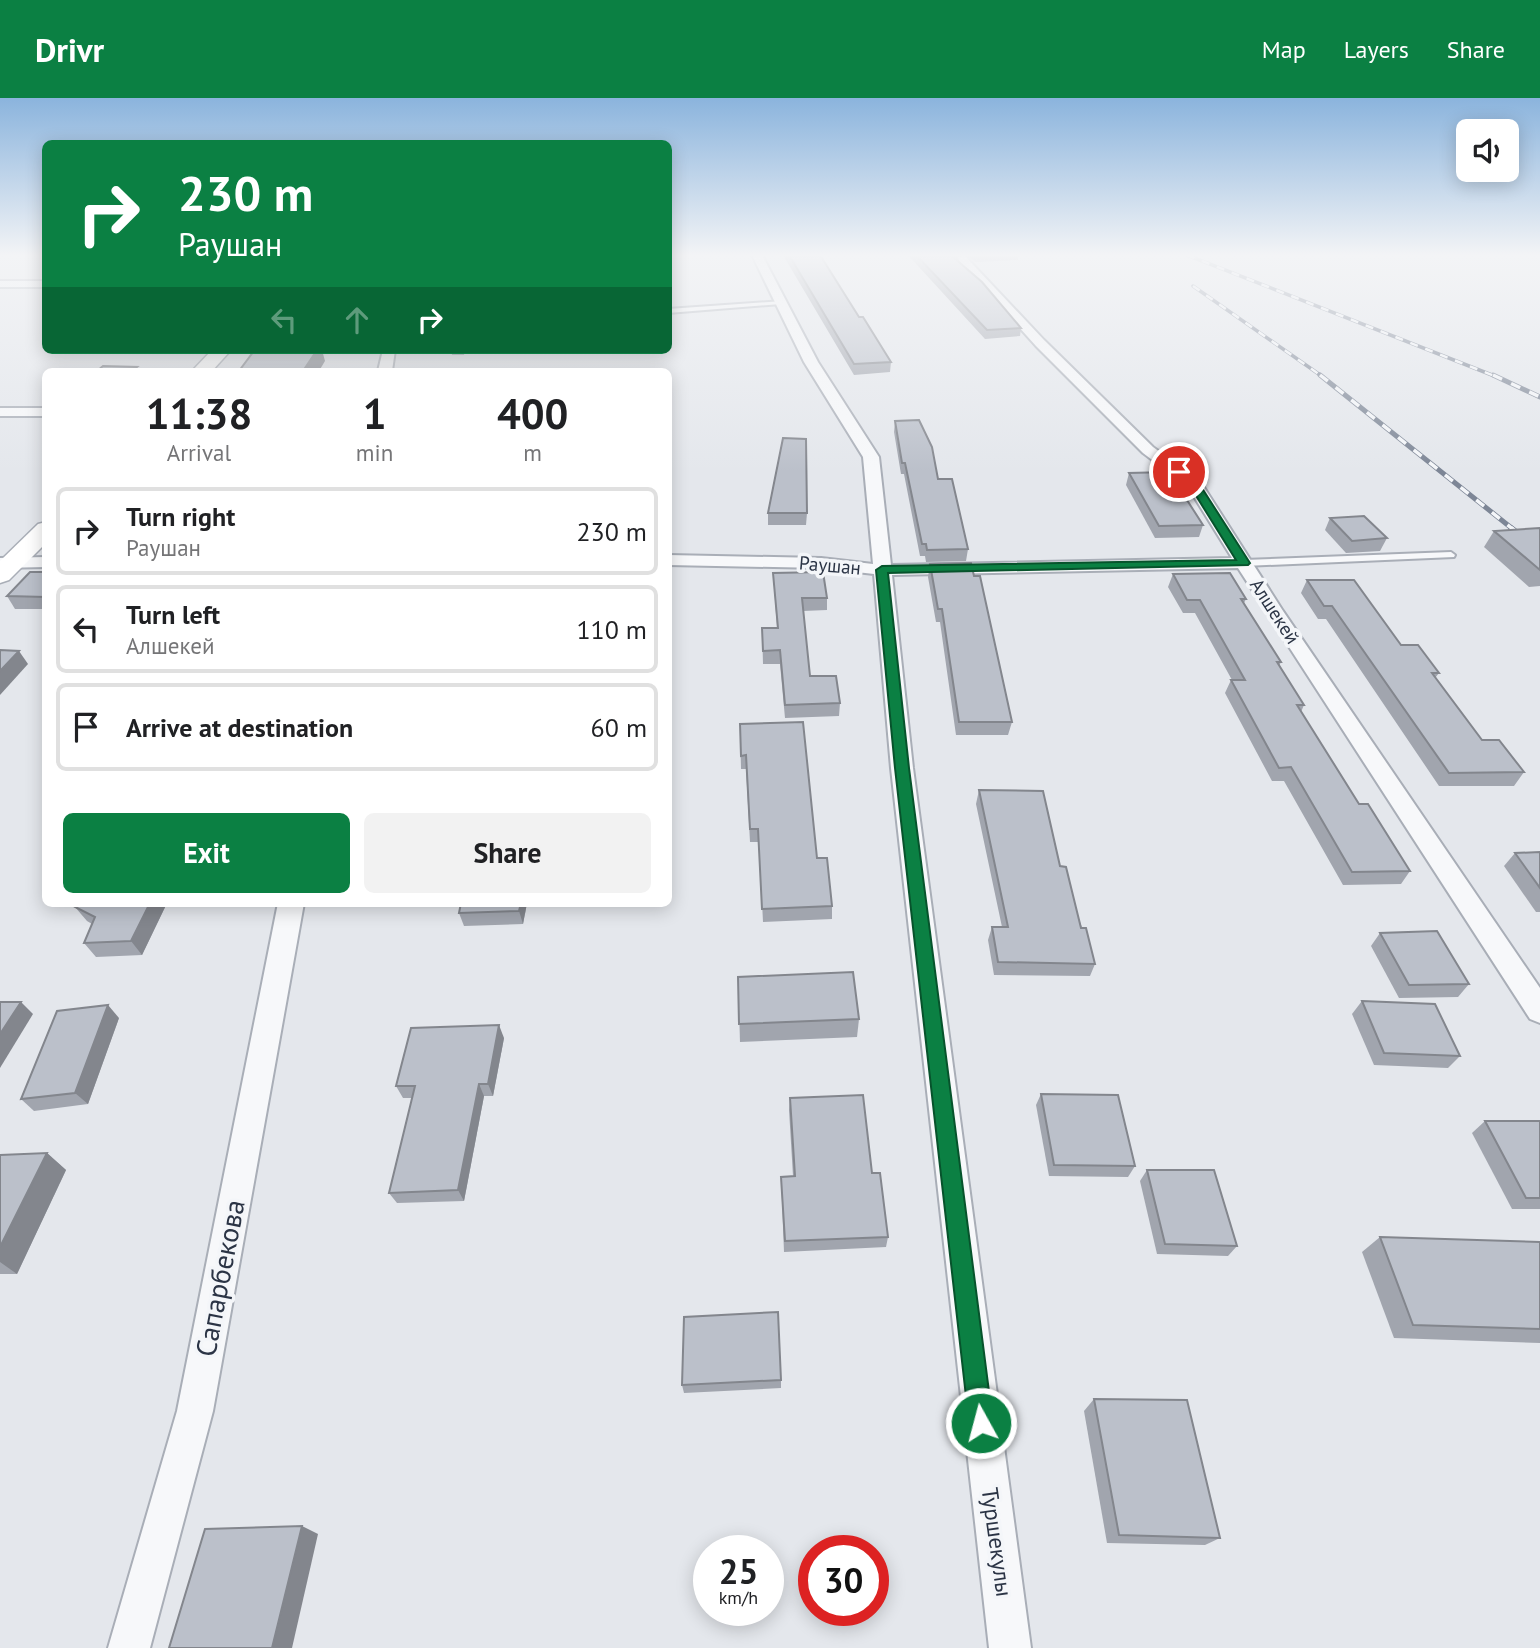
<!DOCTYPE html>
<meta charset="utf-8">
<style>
body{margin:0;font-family:"PT Sans",sans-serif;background:#f2f2f2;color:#202124;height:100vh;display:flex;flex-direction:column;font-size:26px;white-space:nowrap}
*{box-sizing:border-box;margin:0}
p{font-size:23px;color:#757577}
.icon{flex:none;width:38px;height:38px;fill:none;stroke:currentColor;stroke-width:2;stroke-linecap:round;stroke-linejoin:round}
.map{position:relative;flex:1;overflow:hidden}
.sheet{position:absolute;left:42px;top:270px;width:630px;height:539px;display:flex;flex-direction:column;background:#fff;border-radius:10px;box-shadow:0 4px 18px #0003}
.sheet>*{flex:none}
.hud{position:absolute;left:42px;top:42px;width:630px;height:214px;border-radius:10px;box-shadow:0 4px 18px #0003;background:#0b8043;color:#fff;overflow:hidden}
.fabs{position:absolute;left:1456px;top:21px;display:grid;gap:14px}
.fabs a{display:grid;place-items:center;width:63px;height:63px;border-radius:10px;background:#fff;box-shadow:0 4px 18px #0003;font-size:35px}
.speed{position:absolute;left:693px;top:1437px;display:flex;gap:14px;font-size:35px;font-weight:700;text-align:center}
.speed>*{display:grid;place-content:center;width:91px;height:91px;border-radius:50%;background:#fff;box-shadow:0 4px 18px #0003;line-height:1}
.speed small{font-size:18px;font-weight:400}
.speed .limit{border:10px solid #d22;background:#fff;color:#111}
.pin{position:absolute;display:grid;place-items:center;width:60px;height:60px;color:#fff;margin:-30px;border:4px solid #fff;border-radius:50%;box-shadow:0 2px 7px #0007}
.me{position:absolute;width:77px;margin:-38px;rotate:353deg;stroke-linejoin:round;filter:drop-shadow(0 0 5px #0008)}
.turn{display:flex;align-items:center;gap:24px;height:147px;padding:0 21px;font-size:32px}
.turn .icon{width:91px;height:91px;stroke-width:2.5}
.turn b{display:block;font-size:49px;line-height:60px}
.lanes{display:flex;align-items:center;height:66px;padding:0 21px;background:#0003;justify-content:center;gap:35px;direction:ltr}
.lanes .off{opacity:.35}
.eta{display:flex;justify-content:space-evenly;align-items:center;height:119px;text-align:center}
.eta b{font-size:42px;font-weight:700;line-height:49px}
.cta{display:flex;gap:14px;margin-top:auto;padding:14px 21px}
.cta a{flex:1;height:80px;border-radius:10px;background:#0b8043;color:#fff;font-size:28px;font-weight:700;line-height:80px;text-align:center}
.cta a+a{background:#f2f2f2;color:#202124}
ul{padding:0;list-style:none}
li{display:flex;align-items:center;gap:21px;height:88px;margin:0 14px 10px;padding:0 7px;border:4px solid #e0e0e0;border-radius:10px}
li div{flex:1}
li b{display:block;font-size:26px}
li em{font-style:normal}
header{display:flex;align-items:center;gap:42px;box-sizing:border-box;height:98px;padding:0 35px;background:#0b8043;color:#fff}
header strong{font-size:33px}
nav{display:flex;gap:38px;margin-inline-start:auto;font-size:24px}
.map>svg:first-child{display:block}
</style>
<header>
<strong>Drivr</strong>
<nav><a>Map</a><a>Layers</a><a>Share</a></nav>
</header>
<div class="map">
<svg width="1540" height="1550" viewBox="0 0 1540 1550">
<rect width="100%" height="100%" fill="#e4e7ec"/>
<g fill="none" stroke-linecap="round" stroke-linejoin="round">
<defs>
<g id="service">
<polygon points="783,203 781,206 668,215 668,211"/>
<polygon points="1451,454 1455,457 1454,459 1244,468 1240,465 1244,462"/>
</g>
<g id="minor">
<polygon points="752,157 762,157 818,264 879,359 891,467 1232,460 1188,389 1143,355 1036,248 954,157 964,157 1044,242 1153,349 1200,383 1283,513 1540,890 1540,925 1530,921 1238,470 892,477 913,670 1031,1550 989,1550 891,670 874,476 821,470 668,467 668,457 821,460 873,466 863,359 804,264"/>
<rect x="0" y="183" width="46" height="6"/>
<polygon points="383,252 395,252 392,273 378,273"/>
<rect x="0" y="310" width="46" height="8"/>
<polygon points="46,459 46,469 0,470 0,460"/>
<polygon points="278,805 304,805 213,1313 150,1550 108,1550 177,1313"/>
</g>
<g id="secondary">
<polygon points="212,252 231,252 212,273 192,273"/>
<polygon points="46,424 46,445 9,482 0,485 0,463 38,426"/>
</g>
</defs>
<use href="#service" stroke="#a9aeb7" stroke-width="4"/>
<use href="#minor" stroke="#a9aeb7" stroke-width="4"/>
<use href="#secondary" stroke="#a9aeb7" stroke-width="3"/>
<use href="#service" fill="#f7f8fa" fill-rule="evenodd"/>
<use href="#minor" fill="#f7f8fa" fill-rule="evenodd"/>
<use href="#secondary" fill="#fff" fill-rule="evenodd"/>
<defs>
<g id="rail-far2">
<polyline points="1187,157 1497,279"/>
<polyline points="1193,188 1323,279"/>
</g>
<g id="rail-far1">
<polyline points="1320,277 1514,432"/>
<polyline points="1493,277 1540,299"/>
</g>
<polyline id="rail" points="1511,430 1540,453"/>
</defs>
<use href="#rail-far2" stroke="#7d8696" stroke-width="3.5"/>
<use href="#rail-far1" stroke="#7d8696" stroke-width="5"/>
<use href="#rail" stroke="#7d8696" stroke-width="6"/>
<use href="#rail-far2" stroke="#f4f6f9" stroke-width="2.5" stroke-dasharray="8" stroke-linecap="butt"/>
<use href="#rail-far1" stroke="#f4f6f9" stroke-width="3.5" stroke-dasharray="10" stroke-linecap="butt"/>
<use href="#rail" stroke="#f4f6f9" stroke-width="4.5" stroke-dasharray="12" stroke-linecap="butt"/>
</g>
<g fill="#a1a5ae">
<polygon points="783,157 820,157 859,219 891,264 890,274 854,277"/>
<polygon points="908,157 958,157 959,158 958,163 1021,230 1020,238 985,241"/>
<polygon points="967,157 1018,157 1018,162 975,164"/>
<polygon points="451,252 465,252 464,257 452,257"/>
<polygon points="895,323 938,381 968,451 966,463 926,464 925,458 920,458 904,376 901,376 894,334"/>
<polygon points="1129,375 1203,427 1199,439 1155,440 1126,387"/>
<polygon points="768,415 807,415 806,427 768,427"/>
<polygon points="1330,420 1387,440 1380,453 1346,455 1325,432"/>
<polygon points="1540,430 1540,488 1529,489 1484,449 1494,433"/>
<polygon points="930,466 1012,624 1008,637 956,637 940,524 936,524 928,479"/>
<polygon points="46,474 46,511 15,511 7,498"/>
<polygon points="773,475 827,500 827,512 803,513 810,578 840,605 839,618 785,620 780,566 763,566 762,530 777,530"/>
<polygon points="1173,476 1246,501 1244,505 1281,564 1279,568 1304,607 1301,614 1359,706 1410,773 1401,786 1343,787 1284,683 1272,683 1225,595 1231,582 1232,582 1195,515 1183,515 1168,489"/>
<polygon points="1307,482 1401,547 1439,575 1435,580 1482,642 1524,674 1514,688 1439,688 1326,521 1318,521 1301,495"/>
<polygon points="740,626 817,760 832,808 832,821 763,824 759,744 750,744 746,671 741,671"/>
<polygon points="979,692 1060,768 1095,866 1090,878 994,877 988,842 992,829 1002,829 976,706"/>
<polygon points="1540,754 1540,814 1536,814 1504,768 1515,755"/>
<polygon points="78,805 167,805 142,857 96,859 84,845 92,826 87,823 75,809"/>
<polygon points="461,805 527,805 523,826 464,828 459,815"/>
<polygon points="1380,835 1469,886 1458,899 1399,900 1371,848"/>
<polygon points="738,879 859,921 857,939 740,944"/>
<polygon points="1362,903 1460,958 1448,970 1374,967 1352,916"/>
<polygon points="119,920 88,1006 34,1013 21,1001"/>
<polygon points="504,940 493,998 484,998 464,1103 397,1105 389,1095 412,1000 403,1000 396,988"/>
<polygon points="1041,996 1135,1068 1128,1079 1049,1078 1036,1007"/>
<polygon points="790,1000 872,1075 888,1139 886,1149 784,1154 781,1079 793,1078 789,1012"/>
<polygon points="1485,1023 1540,1023 1540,1111 1512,1111 1472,1035"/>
<polygon points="47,1055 66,1072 17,1176 0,1176 0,1057"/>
<polygon points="1147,1072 1237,1148 1228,1158 1157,1156 1140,1083"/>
<polygon points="1380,1139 1540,1144 1540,1245 1394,1240 1362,1154"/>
<polygon points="781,1282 781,1290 684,1295 682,1287"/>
<polygon points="1094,1301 1220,1440 1205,1447 1107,1445 1084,1313"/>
</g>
<g fill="#83868d">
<polygon points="317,252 322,252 325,263 319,273 303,273"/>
<polygon points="19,553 28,566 0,597 0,573"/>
<polygon points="150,805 167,805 142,857 131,843"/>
<polygon points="521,805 527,805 523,826 519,813"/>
<polygon points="21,904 33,916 0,970 0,936"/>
<polygon points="108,907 119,920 88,1006 75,995"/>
<polygon points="499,927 504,940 493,998 488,986"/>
<polygon points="479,986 484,998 464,1103 458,1092"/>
<polygon points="47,1055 66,1072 17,1176 0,1164 0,1149"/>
<polygon points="302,1428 318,1436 292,1550 272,1550"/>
</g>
<g fill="#bbc0ca" stroke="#83868d" stroke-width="2">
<polygon points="789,157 820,157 859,219 863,219 891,264 854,266"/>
<polygon points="916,157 958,157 959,158 952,158 982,184 1021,230 987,232"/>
<polygon points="258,252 317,252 303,273 239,273 254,253"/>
<polygon points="103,268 137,269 132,273 97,273"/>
<polygon points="919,322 932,349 938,381 952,381 968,451 927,452 926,446 922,446 905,365 902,365 895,323"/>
<polygon points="783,340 806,341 807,415 768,415"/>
<polygon points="1169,374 1203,427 1159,428 1129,375"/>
<polygon points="1364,418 1387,440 1352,443 1330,420"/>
<polygon points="1540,430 1540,472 1494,433"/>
<polygon points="971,465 974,478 980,478 1012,624 959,624 942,511 938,511 930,466"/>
<polygon points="30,474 46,474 46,499 7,498"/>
<polygon points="823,474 827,500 802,500 810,578 836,578 840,605 785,607 780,552 763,553 762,530 778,530 773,475"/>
<polygon points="1230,475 1246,501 1241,501 1281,564 1277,564 1304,607 1297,607 1359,706 1368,706 1410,773 1352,774 1291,669 1279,670 1231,582 1245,582 1200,502 1187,502 1173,476"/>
<polygon points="1307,482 1354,482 1401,547 1418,547 1439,575 1432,575 1482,642 1499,642 1524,674 1449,675 1332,508 1324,508"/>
<polygon points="0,552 19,553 0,573"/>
<polygon points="803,624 817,760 827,760 832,808 762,811 758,731 750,731 746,657 741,658 740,626"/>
<polygon points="979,692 1043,693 1060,768 1066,769 1081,830 1086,830 1095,866 998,864 992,829 1008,829"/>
<polygon points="1540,754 1540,790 1515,755"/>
<polygon points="78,805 150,805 131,843 84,845 95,819 75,809"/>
<polygon points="461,805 521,805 519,813 459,815"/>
<polygon points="1437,833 1469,886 1409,887 1380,835"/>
<polygon points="853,874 859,921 739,926 738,879"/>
<polygon points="1362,903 1435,906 1460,958 1384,955"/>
<polygon points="0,904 21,904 0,936"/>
<polygon points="108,907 75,995 21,1001 57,913"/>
<polygon points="499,927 488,986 479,986 458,1092 389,1095 415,988 396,988 411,930"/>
<polygon points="1041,996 1118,997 1135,1068 1054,1067"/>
<polygon points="863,997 872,1075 880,1075 888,1139 785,1143 781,1079 795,1078 790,1000"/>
<polygon points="1485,1023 1540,1023 1540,1100 1526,1100"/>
<polygon points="47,1055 0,1149 0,1057"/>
<polygon points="1147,1072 1214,1072 1237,1148 1165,1146"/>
<polygon points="1380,1139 1540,1144 1540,1231 1413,1227"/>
<polygon points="778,1214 781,1282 682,1287 684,1219"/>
<polygon points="1094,1301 1187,1302 1220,1440 1119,1437"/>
<polygon points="302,1428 272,1550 169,1550 205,1431"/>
</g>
<linearGradient id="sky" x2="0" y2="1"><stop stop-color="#8bb4dd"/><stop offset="0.42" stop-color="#f3f4f6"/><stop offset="1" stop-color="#f3f4f6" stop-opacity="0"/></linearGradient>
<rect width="1540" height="374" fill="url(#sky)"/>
<polygon fill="#0b8043" stroke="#07532c" stroke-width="2" points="1179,371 1198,384 1250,465 1248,467 888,475 909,670 993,1325 990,1333 981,1337 973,1333 969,1325 895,670 876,472 882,468 1236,462 1190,388 1174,374"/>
<g text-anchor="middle" stroke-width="7" stroke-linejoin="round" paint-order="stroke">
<g font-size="19" fill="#2b3445" stroke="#f4f6f9">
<text transform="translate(830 467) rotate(5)" y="7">Раушан</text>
<text transform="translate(1275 513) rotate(57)" y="7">Алшекей</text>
</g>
<g font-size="23" fill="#2b3445" stroke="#f4f6f9">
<text transform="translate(997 1444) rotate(82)" y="8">Туршекулы</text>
</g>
<g font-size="28" fill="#2b3445" stroke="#f4f6f9">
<text transform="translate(220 1180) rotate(-79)" y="10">Сапарбекова</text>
</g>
</g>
</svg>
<div class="fabs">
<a><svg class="icon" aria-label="sound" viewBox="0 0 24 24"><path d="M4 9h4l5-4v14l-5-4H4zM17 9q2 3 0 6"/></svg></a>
</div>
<div class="speed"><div>25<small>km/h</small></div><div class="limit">30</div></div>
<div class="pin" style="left:1179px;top:374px;background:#d93025"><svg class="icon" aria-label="arrive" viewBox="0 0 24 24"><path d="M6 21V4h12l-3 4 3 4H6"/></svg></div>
<svg class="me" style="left:981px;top:1325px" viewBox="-20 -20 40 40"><circle r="17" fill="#0b8043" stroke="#fff" stroke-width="3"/><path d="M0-11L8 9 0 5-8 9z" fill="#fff"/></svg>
<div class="hud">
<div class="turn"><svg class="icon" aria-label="right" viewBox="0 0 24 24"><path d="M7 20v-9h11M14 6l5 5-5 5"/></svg><div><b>230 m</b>Раушан</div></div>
<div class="lanes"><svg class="icon off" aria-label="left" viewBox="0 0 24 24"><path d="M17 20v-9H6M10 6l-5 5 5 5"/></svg><svg class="icon off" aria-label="ahead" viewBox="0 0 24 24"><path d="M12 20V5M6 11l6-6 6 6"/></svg><svg class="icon" aria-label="right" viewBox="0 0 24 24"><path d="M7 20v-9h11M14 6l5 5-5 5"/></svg></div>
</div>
<section class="sheet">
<div class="eta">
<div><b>11:38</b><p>Arrival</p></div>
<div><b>1</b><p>min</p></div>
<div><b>400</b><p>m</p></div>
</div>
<ul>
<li><svg class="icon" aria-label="right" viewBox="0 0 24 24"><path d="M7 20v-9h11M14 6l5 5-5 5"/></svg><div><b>Turn right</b><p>Раушан</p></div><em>230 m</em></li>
<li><svg class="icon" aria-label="left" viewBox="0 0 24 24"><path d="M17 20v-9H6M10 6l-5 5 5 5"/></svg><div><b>Turn left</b><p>Алшекей</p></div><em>110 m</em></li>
<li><svg class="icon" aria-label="arrive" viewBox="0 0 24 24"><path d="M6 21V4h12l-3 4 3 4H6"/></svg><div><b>Arrive at destination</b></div><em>60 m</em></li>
</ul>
<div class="cta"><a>Exit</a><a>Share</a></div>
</section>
</div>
